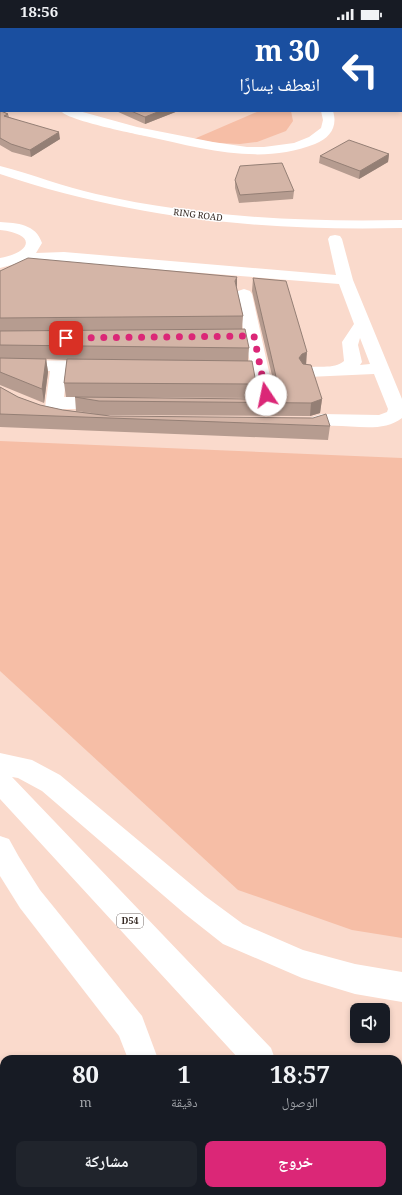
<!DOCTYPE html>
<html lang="ar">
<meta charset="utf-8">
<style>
body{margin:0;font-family:Georgia,"Noto Naskh Arabic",serif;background:#20242c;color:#f1f3f6;direction:rtl;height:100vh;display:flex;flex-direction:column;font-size:15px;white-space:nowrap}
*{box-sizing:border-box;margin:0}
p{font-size:13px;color:#9ea1a6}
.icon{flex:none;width:22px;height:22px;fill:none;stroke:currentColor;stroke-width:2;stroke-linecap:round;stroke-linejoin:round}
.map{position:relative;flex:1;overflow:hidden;direction:ltr}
.sheet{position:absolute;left:0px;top:1027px;width:402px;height:140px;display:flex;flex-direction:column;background:#171b24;border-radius:12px 12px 0 0;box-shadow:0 2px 6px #0003;direction:rtl}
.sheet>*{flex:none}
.banner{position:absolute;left:0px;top:0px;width:402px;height:84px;box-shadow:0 2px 6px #0003;direction:rtl;background:#1a4fa0;color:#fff;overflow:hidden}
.buttons{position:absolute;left:350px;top:975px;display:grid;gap:8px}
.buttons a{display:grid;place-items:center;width:40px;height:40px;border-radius:8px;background:#171b24;box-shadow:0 2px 6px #0003;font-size:20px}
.pin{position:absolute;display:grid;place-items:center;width:34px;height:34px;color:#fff;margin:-17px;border-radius:8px;box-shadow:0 2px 6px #0006}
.me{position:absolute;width:44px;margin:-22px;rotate:349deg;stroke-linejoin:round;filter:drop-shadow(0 0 3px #0008)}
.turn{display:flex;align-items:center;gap:14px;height:84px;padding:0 16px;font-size:18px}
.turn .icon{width:52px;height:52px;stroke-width:2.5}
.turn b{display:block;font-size:28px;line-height:34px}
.eta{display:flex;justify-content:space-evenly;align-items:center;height:68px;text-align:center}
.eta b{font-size:24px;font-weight:700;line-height:28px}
.action{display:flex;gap:8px;margin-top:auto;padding:8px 16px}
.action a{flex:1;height:46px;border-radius:8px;background:#db2777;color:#fff;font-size:16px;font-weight:700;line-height:46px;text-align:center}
.action a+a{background:#20242c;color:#f1f3f6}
.status{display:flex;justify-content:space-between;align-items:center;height:28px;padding:0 20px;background:#171b24;direction:ltr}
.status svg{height:11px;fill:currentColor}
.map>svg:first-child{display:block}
</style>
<div class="status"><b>18:56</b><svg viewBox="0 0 49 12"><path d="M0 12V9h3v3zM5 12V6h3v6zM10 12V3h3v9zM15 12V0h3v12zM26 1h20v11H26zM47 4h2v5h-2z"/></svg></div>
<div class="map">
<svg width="402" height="1167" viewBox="0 0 402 1167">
<rect width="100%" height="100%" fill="#fadacc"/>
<g fill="#f6bea6">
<polygon points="259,83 291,83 293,93 286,103 257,114 240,116 217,115 194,111"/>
<polygon points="0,413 402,430 402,910 352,902 238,862 0,643"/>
</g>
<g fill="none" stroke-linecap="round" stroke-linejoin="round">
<g fill="#fff" fill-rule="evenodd">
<rect x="0" y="21" width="1" height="6"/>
<polygon points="0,50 1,50 1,58 0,57"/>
<path d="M61 83H79L137 99 213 114 247 119H264L294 115 309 109 321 100 323 92 321 83H333C338 99 330 110 315 116 260 138 201 120 145 108 131 105 67 92 61 83Z"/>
<path d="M0 138C32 146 64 159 96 166 197 189 300 194 402 192V200C262 203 134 191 0 146Z"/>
<path d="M0 194C17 195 36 196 42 215L36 225 64 224 336 247 328 211 330 208 335 207 340 208 342 211 353 252 402 371V390C382 406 350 396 326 398 322 398 318 400 314 401 307 403 299 402 293 400L290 396 293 392 310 390 322 386 379 387 387 384 388 381 374 346 308 349 302 348 299 344 302 340C315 337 334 342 344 333L342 314 354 296 339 256 64 234 19 235 0 240V230C32 224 37 206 0 202ZM360 310 370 336 360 337 362 334 358 317Z"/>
<path d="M244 261 250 263 252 266 275 371C266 384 249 385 235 381L232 377 235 373 253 371 257 369 236 266 238 263Z"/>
<polygon points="0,332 96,333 102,334 105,338 102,342 96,343 67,343 64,369 106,369 112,371 115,375 112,379 106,381 63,381 62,387 59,391 53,393 47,391 44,387 50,343 0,342"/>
</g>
<g fill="#fff" fill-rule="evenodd">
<polygon points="0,725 32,732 60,747 205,868 243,896 303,922 355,936 402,944 402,974 355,966 302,950 223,916 185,886 42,763 18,750 12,749 271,1020 275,1031 239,1031 0,771"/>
<polygon points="0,808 9,811 19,829 40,862 142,988 158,1031 128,1031 119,1008 20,880 0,848"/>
<polygon points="398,1150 402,1152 402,1167 374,1167 372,1163 398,1163"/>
<polygon points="124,1163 158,1163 157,1167 123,1167"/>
<polygon points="289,1163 323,1163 325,1167 291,1167"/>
</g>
</g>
<g fill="#b69c90">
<polygon points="0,0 256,0 254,1 1,1 1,16 0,16"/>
<polygon points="0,82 8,86 9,89 60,111 31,129 12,124 0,117"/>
<polygon points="116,83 178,83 145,96"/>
<polygon points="389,126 388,134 359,151 319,135 320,128"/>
<polygon points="235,152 294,163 293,171 239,175 235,160"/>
<polygon points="0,243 237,262 243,288 242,301 249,320 248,333 256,355 255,368 253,370 66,369 64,355 67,332 46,331 48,344 44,375 0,357"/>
<polygon points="253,250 306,336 322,371 320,385 310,388 101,387 110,388 330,398 328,412 0,399 0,359 18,369 40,377 63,382 99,386 76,383 75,369 251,371 263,369 271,365 275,360 252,263"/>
</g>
<g fill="#947f75">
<polygon points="239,0 256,0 254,1 236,1"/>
<polygon points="160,83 178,83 145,96 145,89"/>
<polygon points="59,104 60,111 31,129 30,122"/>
<polygon points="389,126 388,134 359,151 360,143"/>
<polygon points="237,249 237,262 235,253"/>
<polygon points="307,324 306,338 301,339 299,330 302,326"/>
<polygon points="46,331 48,344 44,375 42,361"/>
<polygon points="256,355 255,368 253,370 253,356"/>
<polygon points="322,371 320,385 310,388 311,375"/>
</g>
<g fill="#d4b5a7" stroke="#947f75">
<polygon points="0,0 239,0 236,1 1,1 1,10 0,9"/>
<polygon points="0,82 1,83 8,86 4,88 59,104 30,122 11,116 0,110"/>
<polygon points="131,83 160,83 145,89"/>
<polygon points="349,112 389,126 360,143 320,128"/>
<polygon points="282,135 294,163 240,167 235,152 240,138"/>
<polygon points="28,230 237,249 235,253 243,288 0,290 0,243"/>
<polygon points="253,250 286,253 307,324 302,326 299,330 303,336 311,337 322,371 311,375 99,373 75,369 251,371 263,369 271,365 277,358 277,353"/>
<polygon points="245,301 249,320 0,317 0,303"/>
<polygon points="0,330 46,331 42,361 0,344"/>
<polygon points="67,331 252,333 256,355 253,356 64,355"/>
<polygon points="0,359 18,369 40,377 63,382 110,388 313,390 326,386 330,398 0,386"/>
</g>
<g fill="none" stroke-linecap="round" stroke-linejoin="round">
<polyline stroke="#db2777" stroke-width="7" stroke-dasharray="0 12.6" points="66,310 254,308 266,367"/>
</g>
<g text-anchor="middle" stroke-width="3" stroke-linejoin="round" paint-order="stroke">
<g font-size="9" fill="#352923" stroke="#fff">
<text transform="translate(198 187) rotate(7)" y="3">RING ROAD</text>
</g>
<rect fill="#fff" stroke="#726965" stroke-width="1" x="117" y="886" width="26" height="14" rx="3"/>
<g font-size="9" font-weight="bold" fill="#352923">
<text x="130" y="896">D54</text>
</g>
</g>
</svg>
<div class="buttons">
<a><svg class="icon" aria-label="sound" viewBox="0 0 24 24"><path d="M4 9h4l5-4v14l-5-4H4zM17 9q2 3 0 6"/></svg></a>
</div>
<div class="pin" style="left:66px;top:310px;background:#d93025"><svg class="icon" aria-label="arrive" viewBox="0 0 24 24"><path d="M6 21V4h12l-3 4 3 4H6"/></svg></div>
<svg class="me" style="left:266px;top:367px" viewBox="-20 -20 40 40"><circle r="19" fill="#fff"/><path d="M0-13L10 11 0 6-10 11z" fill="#db2777"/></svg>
<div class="banner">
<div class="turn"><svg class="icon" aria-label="left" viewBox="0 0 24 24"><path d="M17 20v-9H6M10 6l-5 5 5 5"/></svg><div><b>30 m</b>انعطف يسارًا</div></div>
</div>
<section class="sheet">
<div class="eta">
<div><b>18:57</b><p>الوصول</p></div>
<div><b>1</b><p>دقيقة</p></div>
<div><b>80</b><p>m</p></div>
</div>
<div class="action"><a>خروج</a><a>مشاركة</a></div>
</section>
</div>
